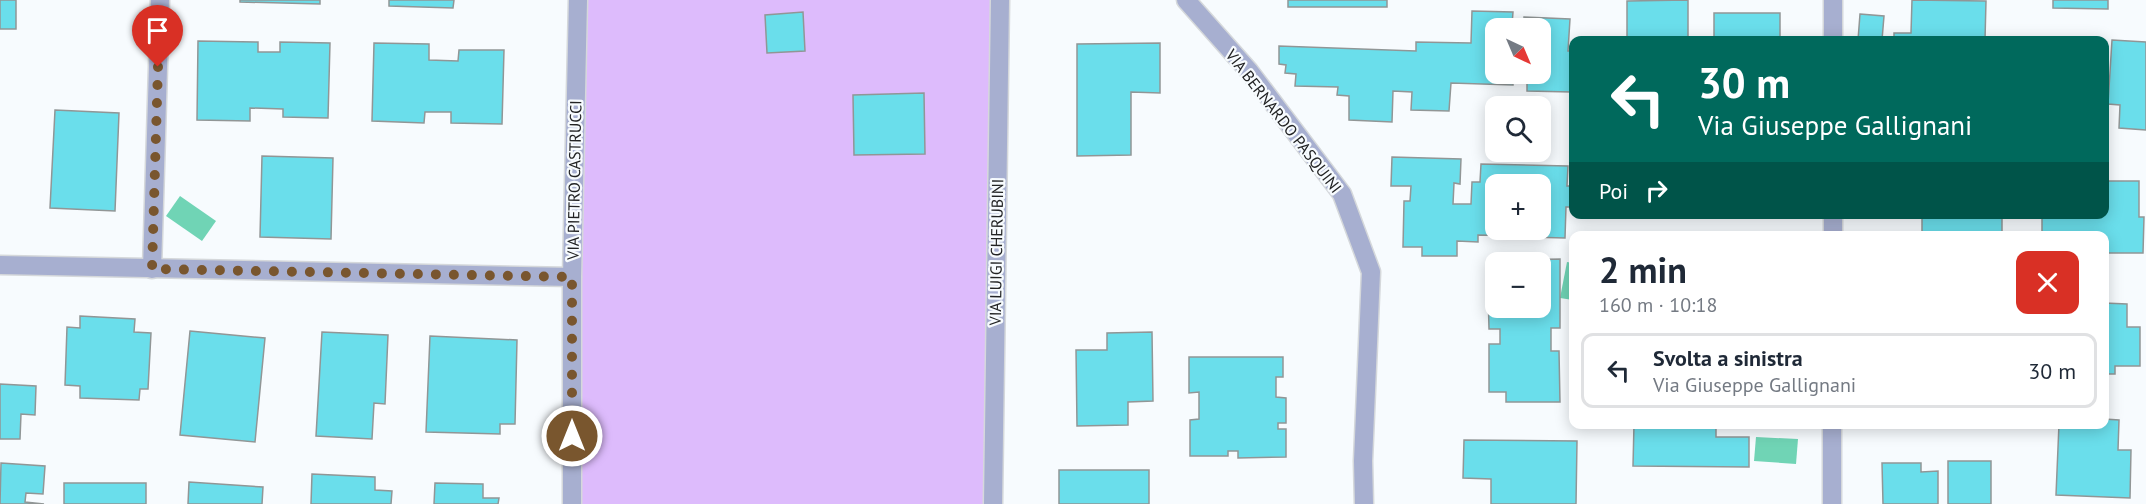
<!DOCTYPE html>
<html lang="it">
<meta charset="utf-8">
<style>
body{margin:0;font-family:"PT Sans",sans-serif;background:#f2f2f3;color:#1f2937;height:100vh;display:flex;flex-direction:column;font-size:22px;white-space:nowrap}
*{box-sizing:border-box;margin:0}
p{font-size:20px;color:#747a83}
.icon{flex:none;width:33px;height:33px;fill:none;stroke:currentColor;stroke-width:2;stroke-linecap:round;stroke-linejoin:round}
.map{position:relative;flex:1;overflow:hidden}
.drawer{position:absolute;left:1569px;top:231px;width:540px;height:198px;display:flex;flex-direction:column;background:#fff;border-radius:12px;box-shadow:0 3px 15px #0003}
.drawer>*{flex:none}
.top-card{position:absolute;left:1569px;top:36px;width:540px;height:183px;border-radius:12px;box-shadow:0 3px 15px #0003;background:#00695c;color:#fff;overflow:hidden}
.needle{width:39px;rotate:136deg}
.buttons{position:absolute;left:1485px;top:18px;display:grid;gap:12px}
.buttons a{display:grid;place-items:center;width:66px;height:66px;border-radius:12px;background:#fff;box-shadow:0 3px 15px #0003;font-size:30px}
.pin{position:absolute;display:grid;place-items:center;width:51px;height:51px;color:#fff;margin:-62px -26px;border-radius:50% 50% 50% 0;rotate:-45deg;box-shadow:0 0 6px #0007}
.pin .icon{rotate:45deg}
.me{position:absolute;width:66px;margin:-33px;rotate:0deg;stroke-linejoin:round;filter:drop-shadow(0 0 4px #0008)}
.turn{display:flex;align-items:center;gap:21px;height:126px;padding:0 30px;font-size:27px}
.turn .icon{width:78px;height:78px;stroke-width:2.5}
.turn b{display:block;font-size:42px;line-height:51px}
.then{display:flex;align-items:center;height:57px;padding:0 30px;background:#0003;gap:12px;font-size:22px}
.round{display:grid;place-items:center;flex:none;width:63px;height:63px;border-radius:12px;background:#f2f2f3}
.overview{display:flex;align-items:center;justify-content:space-between;height:102px;padding:0 30px}
h1{font-size:36px;font-weight:800;line-height:45px}
ul{padding:0;list-style:none}
li{display:flex;align-items:center;gap:18px;height:75px;margin:0 12px 9px;padding:0 18px;border:3px solid #e0e1e3;border-radius:12px}
li div{flex:1}
li b{display:block;font-size:22px}
li em{font-style:normal}
.map>svg:first-child{display:block}
</style>
<div class="map">
<svg width="2146" height="504" viewBox="0 0 2146 504">
<rect width="100%" height="100%" fill="#f7fbfe"/>
<polygon fill="#ddbbfc" points="578,0 1000,0 993,504 573,504"/>
<g fill="#70d4b5">
<polygon points="180,196 216,221 202,241 166,216"/>
<polygon points="1567,262 1573,263 1573,300 1560,298"/>
<polygon points="1756,437 1798,439 1796,464 1754,461"/>
</g>
<g fill="#6adeeb" stroke="#919696" stroke-width="1.5" fill-rule="evenodd">
<rect x="0" y="0" width="16" height="29"/>
<polygon points="240,0 320,0 320,4 240,2"/>
<polygon points="389,0 454,0 453,8 389,6"/>
<rect x="1288" y="0" width="99" height="7"/>
<polygon points="1688,0 1688,40 1627,40 1627,1"/>
<polygon points="1912,0 1986,1 1985,40 1894,40 1894,33 1911,33"/>
<polygon points="2053,0 2108,0 2108,9 2053,8"/>
<path d="M1472 11 1513 12 1512 25H1524V17L1570 19 1568 51H1573L1571 92 1527 91V78L1513 77V85L1451 83 1449 111 1411 110 1412 92 1393 91 1392 122 1349 120V96L1337 95 1338 87 1295 86 1296 74 1285 73 1286 65 1279 64V46L1416 51V42L1471 43ZM1496 28H1540V74H1496Z"/>
<polygon points="803,12 805,51 767,53 765,15"/>
<rect x="1714" y="13" width="66" height="27"/>
<polygon points="1860,14 1884,16 1882,40 1858,40"/>
<polygon points="2112,40 2146,42 2146,130 2119,128 2120,105 2108,104"/>
<polygon points="198,41 258,42 258,52 280,52 280,42 330,43 328,118 283,117 283,109 250,108 250,121 197,120"/>
<polygon points="374,43 429,44 429,60 458,61 459,50 504,50 502,124 451,123 451,112 425,112 424,123 372,121"/>
<polygon points="1160,43 1160,93 1131,92 1131,155 1077,156 1077,44"/>
<polygon points="924,93 925,154 854,155 853,95"/>
<polygon points="55,110 119,113 115,211 50,208"/>
<polygon points="262,156 333,158 331,239 260,237"/>
<polygon points="1392,157 1461,159 1460,184 1454,183 1453,204 1471,204 1472,182 1480,182 1481,164 1568,166 1567,186 1574,186 1574,207 1566,207 1565,238 1529,237 1529,230 1540,230 1540,184 1496,184 1496,230 1519,230 1519,236 1478,235 1478,242 1457,241 1457,256 1422,256 1422,247 1403,247 1404,201 1410,201 1411,186 1391,186"/>
<polygon points="2104,181 2139,181 2139,217 2144,217 2143,253 2104,253 2104,236 2042,236 2042,214 2104,214"/>
<rect x="1922" y="214" width="80" height="22"/>
<polygon points="1560,259 1560,328 1551,328 1551,351 1559,351 1560,402 1506,402 1506,392 1489,392 1489,344 1500,344 1500,329 1489,329 1488,290 1496,290 1496,308 1540,308 1540,262 1506,262 1506,260"/>
<polygon points="2104,303 2127,304 2127,327 2140,327 2140,366 2115,366 2115,374 2104,374"/>
<polygon points="80,316 135,319 134,332 151,333 148,389 140,389 139,400 80,398 80,386 65,385 67,327 80,328"/>
<polygon points="190,331 265,338 255,442 180,435"/>
<polygon points="322,332 388,335 385,404 374,403 372,439 316,436"/>
<polygon points="1152,332 1153,401 1128,402 1128,425 1077,426 1076,350 1107,350 1107,333"/>
<polygon points="430,336 517,340 515,424 500,424 500,434 426,432"/>
<polygon points="1189,357 1283,357 1283,377 1276,377 1276,397 1286,398 1286,423 1278,423 1278,429 1286,429 1286,457 1238,458 1238,451 1228,451 1228,456 1190,456 1190,420 1199,419 1199,392 1189,393"/>
<polygon points="0,384 36,386 35,415 21,414 20,439 0,439"/>
<polygon points="2104,419 2119,420 2118,450 2131,450 2130,498 2056,495 2059,424 2104,424"/>
<polygon points="1634,424 1716,424 1716,437 1749,437 1749,467 1633,466"/>
<polygon points="1464,440 1577,441 1576,504 1491,504 1491,479 1463,478"/>
<rect x="1948" y="461" width="43" height="43"/>
<polygon points="1,463 45,466 43,494 26,493 25,502 44,504 0,504"/>
<polygon points="1882,463 1921,463 1921,472 1938,471 1938,504 1883,504"/>
<rect x="1059" y="470" width="90" height="34"/>
<polygon points="312,474 375,477 375,490 392,491 391,504 311,504"/>
<polygon points="189,482 263,487 262,504 188,504"/>
<rect x="64" y="483" width="82" height="21"/>
<polygon points="435,483 483,484 483,498 499,498 498,504 434,504"/>
</g>
<g fill="none" stroke-linecap="round" stroke-linejoin="round">
<defs>
<g id="minor">
<polyline points="1186,0 1249,71 1342,194 1371,272 1363,461 1364,504"/>
<polyline points="1833,40 1833,0"/>
<polyline points="1833,236 1833,214"/>
<polyline points="0,265 572,277"/>
<polyline points="152,269 160,0"/>
<polyline points="572,504 572,277 578,0"/>
<polyline points="993,504 1000,0"/>
<polyline points="1832,504 1832,424"/>
</g>
</defs>
<use href="#minor" stroke="#d5d8db" stroke-width="21"/>
<use href="#minor" stroke="#a7afd0" stroke-width="18"/>
</g>
<g fill="none" stroke-linecap="round" stroke-linejoin="round">
<polyline stroke="#79562e" stroke-width="10" stroke-dasharray="0 18" points="158,67 152,269 572,277 572,436"/>
</g>
<g text-anchor="middle" stroke-width="4.5" stroke-linejoin="round" paint-order="stroke">
<g font-size="16" fill="#222324" stroke="#f7fbfe">
<text transform="translate(1284 121) rotate(52)" y="6">VIA BERNARDO PASQUINI</text>
<text transform="translate(574 180) rotate(-89)" y="6">VIA PIETRO CASTRUCCI</text>
<text transform="translate(996 252) rotate(-89)" y="6">VIA LUIGI CHERUBINI</text>
</g>
</g>
</svg>
<div class="buttons">
<a><svg class="needle" viewBox="-14 -14 28 28"><path d="M0-13l5 13h-10z" fill="#e53935"/><path d="M0 13l5-13h-10z" fill="#747a83"/></svg></a>
<a><svg class="icon" aria-label="search" viewBox="0 0 24 24"><circle cx="10" cy="10" r="6"/><path d="M15 15l6 6"/></svg></a>
<a>+</a>
<a>−</a>
</div>
<div class="pin" style="left:158px;top:67px;background:#d93025"><svg class="icon" aria-label="arrive" viewBox="0 0 24 24"><path d="M6 21V4h12l-3 4 3 4H6"/></svg></div>
<svg class="me" style="left:572px;top:436px" viewBox="-20 -20 40 40"><circle r="17" fill="#79562e" stroke="#fff" stroke-width="3"/><path d="M0-11L8 9 0 5-8 9z" fill="#fff"/></svg>
<div class="top-card">
<div class="turn"><svg class="icon" aria-label="left" viewBox="0 0 24 24"><path d="M17 20v-9H6M10 6l-5 5 5 5"/></svg><div><b>30 m</b>Via Giuseppe Gallignani</div></div>
<div class="then">Poi<svg class="icon" aria-label="right" viewBox="0 0 24 24"><path d="M7 20v-9h11M14 6l5 5-5 5"/></svg></div>
</div>
<section class="drawer">
<div class="overview"><div><h1>2 min</h1><p>160 m · 10:18</p></div><a class="round" style="background:#d93025;color:#fff"><svg class="icon" aria-label="close" viewBox="0 0 24 24"><path d="M6 6l12 12M18 6L6 18"/></svg></a></div>
<ul>
<li><svg class="icon" aria-label="left" viewBox="0 0 24 24"><path d="M17 20v-9H6M10 6l-5 5 5 5"/></svg><div><b>Svolta a sinistra</b><p>Via Giuseppe Gallignani</p></div><em>30 m</em></li>
</ul>
</section>
</div>
